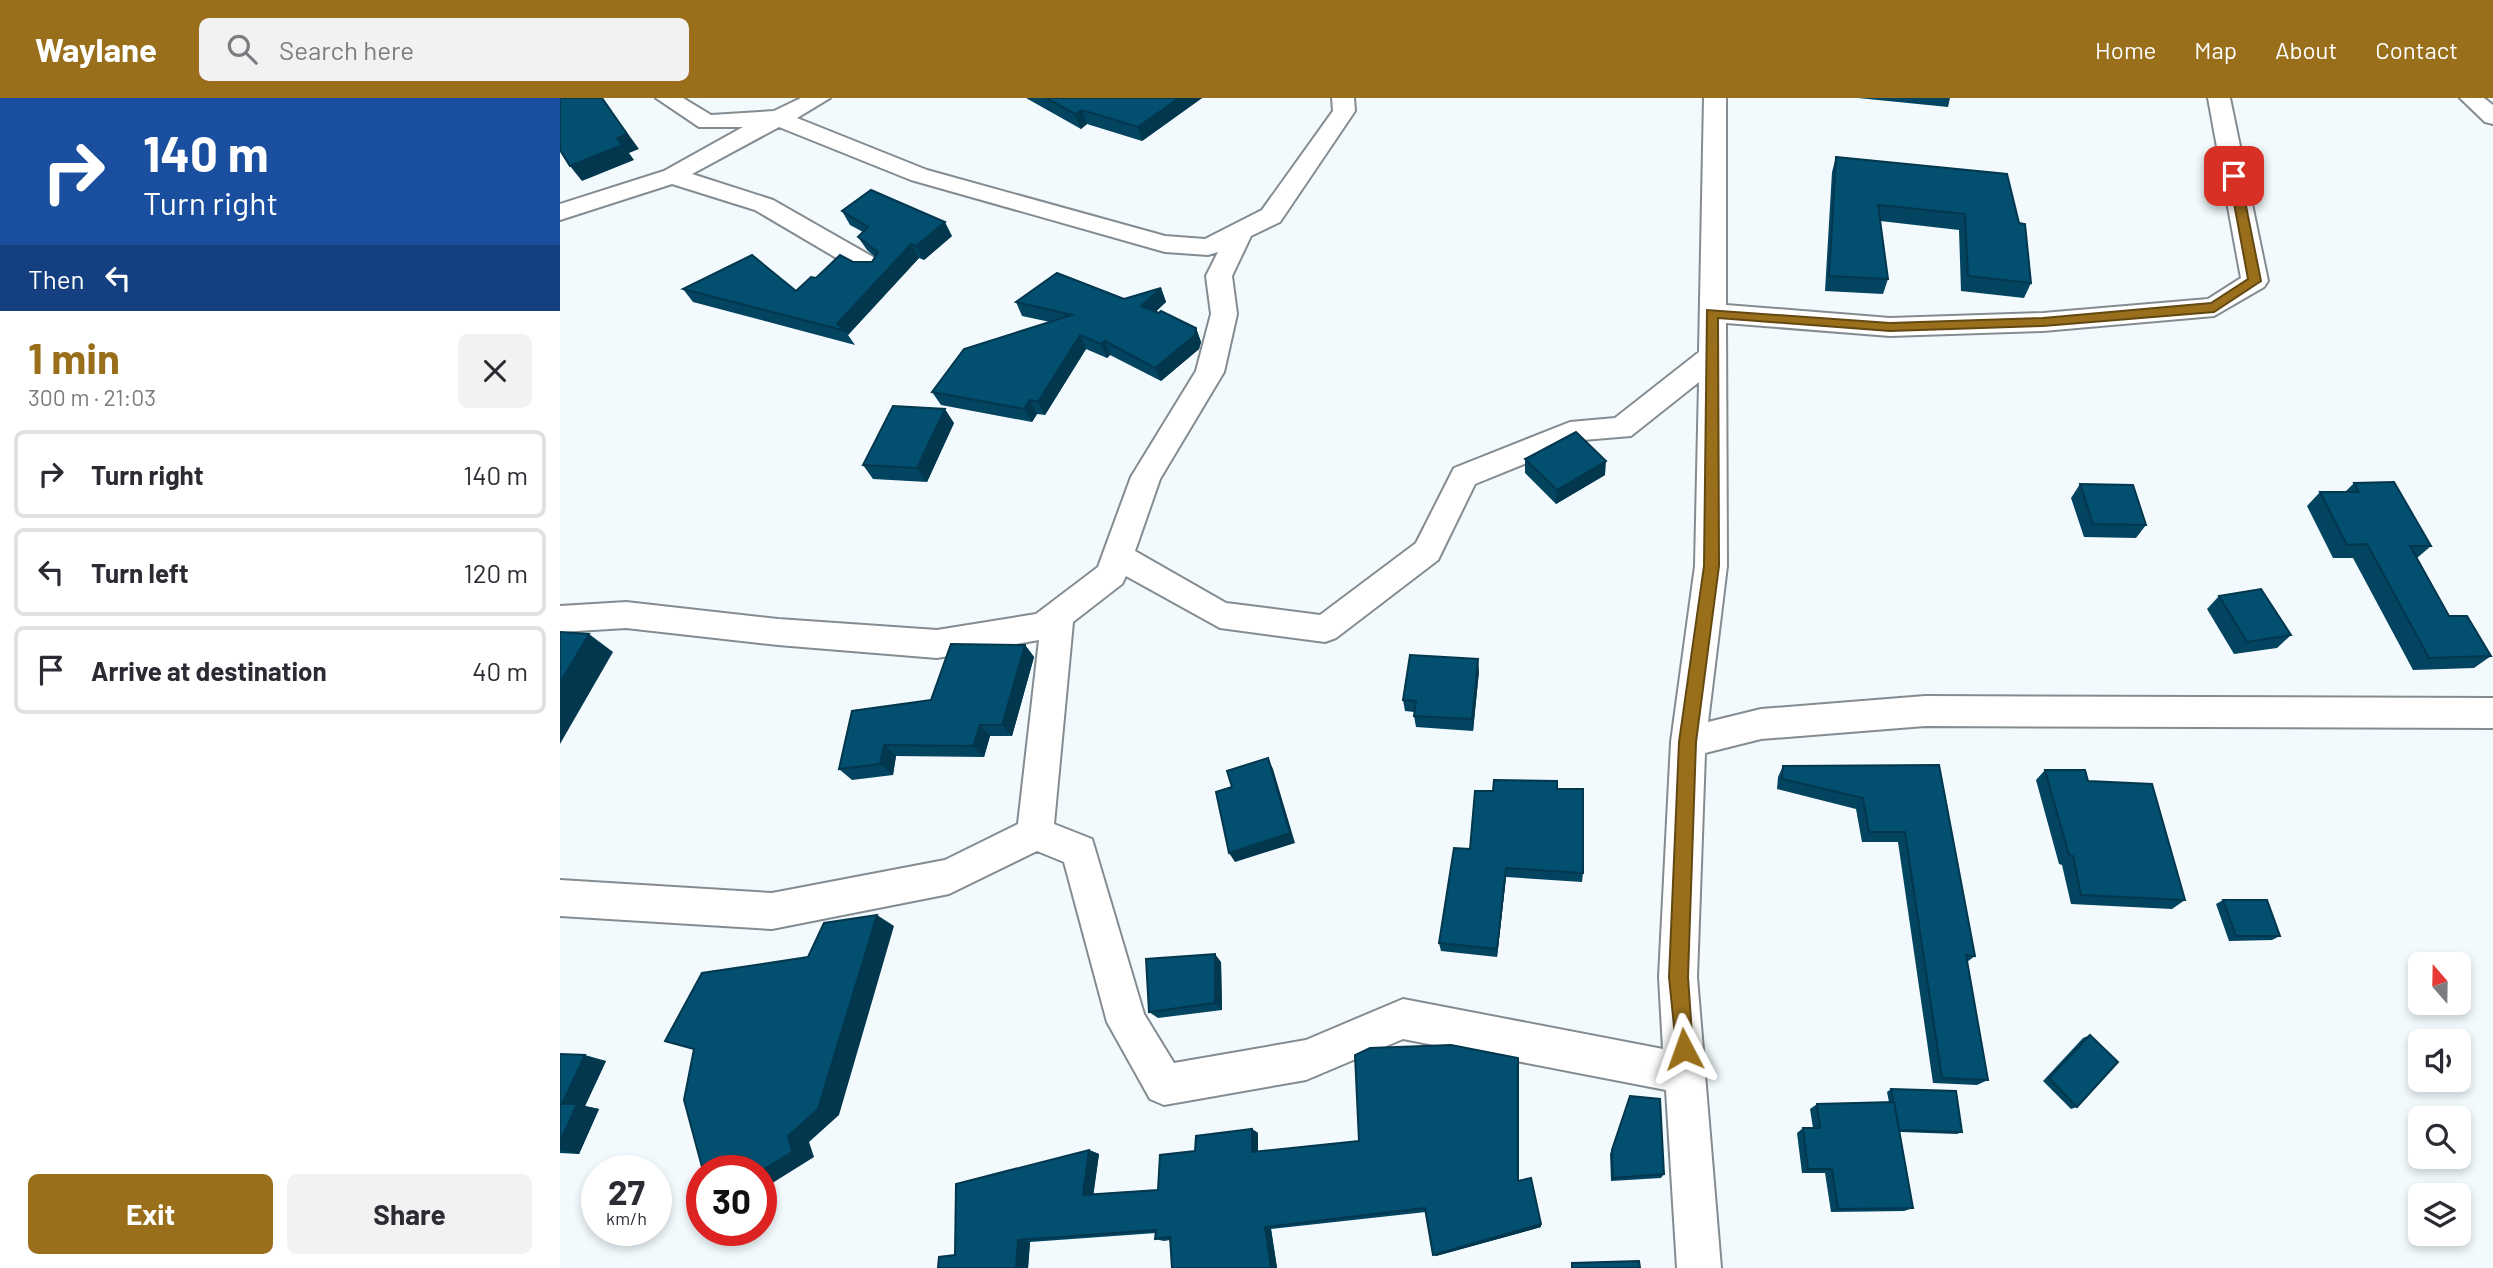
<!DOCTYPE html>
<meta charset="utf-8">
<style>
body{margin:0;font-family:Barlow,sans-serif;background:#f2f2f3;color:#2b2b33;height:100vh;display:flex;flex-direction:column;font-size:26px;white-space:nowrap}
*{box-sizing:border-box;margin:0}
p{font-size:23px;color:#7c7c81}
.icon{flex:none;width:38px;height:38px;fill:none;stroke:currentColor;stroke-width:2;stroke-linecap:round;stroke-linejoin:round}
.map{position:relative;flex:1;overflow:hidden}
.details{display:flex;flex-direction:column;background:#fff;width:560px}
.details>*{flex:none}
.guide{background:#1a4fa0;color:#fff;overflow:hidden}
.needle{width:46px;rotate:340deg}
.tools{position:absolute;left:1848px;top:854px;display:grid;gap:14px}
.tools a{display:grid;place-items:center;width:63px;height:63px;border-radius:10px;background:#fff;box-shadow:0 4px 10px #0003;font-size:35px}
.speed{position:absolute;left:21px;top:1057px;display:flex;gap:14px;font-size:35px;font-weight:700;text-align:center}
.speed>*{display:grid;place-content:center;width:91px;height:91px;border-radius:50%;background:#fff;box-shadow:0 4px 10px #0003;line-height:1}
.speed small{font-size:18px;font-weight:400}
.speed .limit{border:10px solid #d22;background:#fff;color:#111}
.pin{position:absolute;display:grid;place-items:center;width:60px;height:60px;color:#fff;margin:-30px;border-radius:14px;box-shadow:0 4px 10px #0006}
.me{position:absolute;width:77px;margin:-38px;rotate:356deg;stroke-linejoin:round;filter:drop-shadow(0 0 5px #0008)}
.turn{display:flex;align-items:center;gap:24px;height:147px;padding:0 28px;font-size:32px}
.turn .icon{width:91px;height:91px;stroke-width:2.5}
.turn b{display:block;font-size:49px;line-height:60px}
.then{display:flex;align-items:center;height:66px;padding:0 28px;background:#0003;gap:14px;font-size:26px}
.round{display:grid;place-items:center;flex:none;width:74px;height:74px;border-radius:10px;background:#f2f2f3}
.headline{display:flex;align-items:center;justify-content:space-between;height:119px;padding:0 28px}
h1{font-size:42px;font-weight:700;line-height:52px;color:#996f1c}
.primary-button{display:flex;gap:14px;margin-top:auto;padding:14px 28px}
.primary-button a{flex:1;height:80px;border-radius:10px;background:#996f1c;color:#fff;font-size:28px;font-weight:700;line-height:80px;text-align:center}
.primary-button a+a{background:#f2f2f3;color:#2b2b33}
ul{padding:0;list-style:none}
li{display:flex;align-items:center;gap:21px;height:88px;margin:0 14px 10px;padding:0 14px;border:4px solid #e1e1e2;border-radius:10px}
li div{flex:1}
li b{display:block;font-size:26px}
li em{font-style:normal}
header{display:flex;align-items:center;gap:42px;box-sizing:border-box;height:98px;padding:0 35px;background:#996f1c;color:#fff}
header strong{font-size:33px}
nav{display:flex;gap:38px;margin-inline-start:auto;font-size:24px}
.search{width:490px;height:63px;background:#f2f2f3;display:flex;align-items:center;gap:18px;box-sizing:border-box;padding:0 24px;border-radius:10px;color:#7c7c81;font-size:26px}
main{display:flex;flex:1;min-height:0}
.map>svg:first-child{display:block}
</style>
<header>
<strong>Waylane</strong>
<div class="search"><svg class="icon" aria-label="search" viewBox="0 0 24 24"><circle cx="10" cy="10" r="6"/><path d="M15 15l6 6"/></svg>Search here</div>
<nav><a>Home</a><a>Map</a><a>About</a><a>Contact</a></nav>
</header>
<main>
<section class="details">
<div class="guide">
<div class="turn"><svg class="icon" aria-label="right" viewBox="0 0 24 24"><path d="M7 20v-9h11M14 6l5 5-5 5"/></svg><div><b>140 m</b>Turn right</div></div>
<div class="then">Then<svg class="icon" aria-label="left" viewBox="0 0 24 24"><path d="M17 20v-9H6M10 6l-5 5 5 5"/></svg></div>
</div>
<div class="headline"><div><h1>1 min</h1><p>300 m · 21:03</p></div><a class="round"><svg class="icon" aria-label="close" viewBox="0 0 24 24"><path d="M6 6l12 12M18 6L6 18"/></svg></a></div>
<ul>
<li><svg class="icon" aria-label="right" viewBox="0 0 24 24"><path d="M7 20v-9h11M14 6l5 5-5 5"/></svg><div><b>Turn right</b></div><em>140 m</em></li>
<li><svg class="icon" aria-label="left" viewBox="0 0 24 24"><path d="M17 20v-9H6M10 6l-5 5 5 5"/></svg><div><b>Turn left</b></div><em>120 m</em></li>
<li><svg class="icon" aria-label="arrive" viewBox="0 0 24 24"><path d="M6 21V4h12l-3 4 3 4H6"/></svg><div><b>Arrive at destination</b></div><em>40 m</em></li>
</ul>
<div class="primary-button"><a>Exit</a><a>Share</a></div>
</section>
<div class="map">
<svg width="1933" height="1170" viewBox="0 0 1933 1170">
<rect width="100%" height="100%" fill="#f2fafe"/>
<g fill="none" stroke-linecap="round" stroke-linejoin="round">
<defs>
<g id="street">
<path d="M96 0H123L151 17 214 13 241 0H270L237 20 367 72 605 138 645 141 702 112 773 13 772 0H794L795 13 720 124 691 138 672 178 677 216 664 274 600 381 575 453 666 505 760 517 856 445 894 370 1010 324 1055 320 1139 254 1144 0H1166V207L1330 220 1483 215 1648 201 1681 180 1648 0H1670L1708 183 1704 189 1654 218 1483 233 1330 238 1166 225 1167 468 1148 624 1201 611 1365 598 1933 600V630L1365 628 1201 641 1145 655 1137 879 1161 1170H1117L1106 992 843 941 746 982 604 1007 590 1001 547 924 504 764 477 753 389 796 212 831 0 818V782L212 795 385 762 458 726 479 542 377 560 218 547 66 530 0 534V508L66 504 218 521 377 532 476 516 538 469 571 379 636 273 651 216 646 178 658 154 648 157 605 154 351 82 219 29 132 76 213 102 320 163 324 169 320 175 311 177 302 175 195 112 112 86 0 122V106L104 73 183 29H139ZM1139 284 1135 468 1111 644 1099 879 1103 951 843 901 746 942 614 965 584 916 532 741 494 726 513 524 562 486 566 478 660 530 765 544 776 540 878 462 915 386 1023 342 1071 338Z"/>
<polygon points="1900,0 1924,0 1933,7 1933,26 1925,24"/>
</g>
</defs>
<use href="#street" stroke="#848c91" stroke-width="4"/>
<use href="#street" fill="#fff" fill-rule="evenodd"/>
</g>
<g fill="#034460">
<polygon points="466,0 642,0 582,43 527,26 521,31"/>
<polygon points="1298,0 1390,0 1388,9"/>
<polygon points="1276,59 1447,76 1471,185 1464,200 1401,193 1399,132 1320,123 1328,181 1323,196 1265,193 1272,74"/>
<polygon points="282,113 392,138 364,162 359,160 288,237 295,247 133,204 123,191 236,193 256,180 312,164 315,159 307,152 298,139 303,134 290,127"/>
<polygon points="601,190 606,204 595,214 636,230 641,244 639,251 601,283 550,257 547,260 526,251 485,317 477,316 472,324 381,307 372,294 490,224 462,218 456,204 564,201"/>
<polygon points="394,325 367,384 313,381 303,367"/>
<polygon points="965,361 1045,377 996,406 965,375"/>
<polygon points="1794,385 1871,448 1857,460 1889,518 1931,558 1914,570 1853,572 1793,460 1773,460 1747,408 1760,394 1785,394"/>
<polygon points="1520,386 1586,427 1576,440 1524,439 1511,400"/>
<polygon points="1659,498 1731,537 1717,550 1674,556 1647,511"/>
<polygon points="465,547 474,559 452,638 430,638 424,659 336,658 333,677 292,682 279,671 371,602"/>
<polygon points="919,573 913,633 856,629 854,618 854,614 845,613 843,602"/>
<polygon points="1379,667 1415,858 1407,864 1428,982 1417,987 1373,985 1338,744 1302,744 1296,711 1217,691 1218,679 1223,668"/>
<polygon points="1485,672 1528,683 1625,802 1612,811 1511,806 1502,767 1499,766 1476,682"/>
<polygon points="997,691 1023,775 1022,784 946,779 937,859 881,853 879,845 933,693"/>
<polygon points="1663,802 1720,838 1712,842 1669,843 1656,806"/>
<polygon points="661,864 662,912 598,920 589,914"/>
<polygon points="1530,937 1517,1009 1511,1011 1483,983 1523,940"/>
<polygon points="0,956 46,963 25,1008 39,1011 19,1056 0,1055"/>
<polygon points="1331,991 1402,1034 1397,1036 1340,1034 1353,1110 1344,1113 1271,1114 1265,1075 1242,1075 1237,1035 1243,1030 1253,1030 1250,1011 1257,1006 1329,1004 1327,994"/>
<polygon points="1070,998 1104,1076 1101,1080 1051,1083 1050,1056"/>
<polygon points="692,1031 698,1035 698,1053 958,1083 981,1126 981,1129 876,1158 866,1114 711,1131 717,1170 612,1170 610,1142 604,1143 595,1141 596,1135 470,1144 468,1170 378,1170 529,1052 539,1056 533,1096 598,1092 635,1053"/>
</g>
<g fill="#02374e">
<polygon points="42,0 79,51 69,55 74,62 22,83 10,68 57,40"/>
<polygon points="619,0 642,0 582,43 578,29"/>
<polygon points="522,12 527,26 521,31 515,16"/>
<polygon points="385,124 392,138 364,162 356,148"/>
<polygon points="351,146 359,160 288,237 286,233 277,226"/>
<polygon points="601,190 606,204 587,222 581,208"/>
<polygon points="636,230 641,244 639,251 601,283 595,270"/>
<polygon points="520,237 526,251 485,317 478,304"/>
<polygon points="545,243 550,257 547,260 541,246"/>
<polygon points="470,302 477,316 472,324 464,311"/>
<polygon points="385,311 394,325 367,384 357,370"/>
<polygon points="1046,363 1045,377 996,406 997,392"/>
<polygon points="29,536 53,554 0,646 0,585"/>
<polygon points="465,547 474,559 452,638 442,627"/>
<polygon points="918,561 919,573 913,633 912,621"/>
<polygon points="420,627 430,638 424,659 413,648"/>
<polygon points="324,647 336,658 333,677 320,666"/>
<polygon points="708,660 713,671 735,745 675,764 669,755"/>
<polygon points="946,770 946,779 937,859 937,851"/>
<polygon points="317,817 334,828 279,1017 249,1044 254,1059 201,1092 201,1073"/>
<polygon points="655,856 661,864 662,912 655,905"/>
<polygon points="25,957 46,963 25,1008 39,1011 19,1056 0,1052 0,1044 2,1006"/>
<polygon points="692,1031 698,1035 698,1058 692,1054"/>
<polygon points="529,1052 539,1056 533,1100 523,1097"/>
<polygon points="981,1126 981,1129 876,1158 873,1157"/>
<polygon points="705,1129 711,1131 717,1170 711,1170"/>
<polygon points="458,1142 470,1144 468,1170 456,1170"/>
</g>
<g fill="#034f70" stroke="#02374e" stroke-width="2">
<polygon points="0,0 42,0 67,36 57,40 62,47 10,68 0,52"/>
<polygon points="486,0 619,0 578,29 522,12 515,16"/>
<polygon points="1276,59 1447,76 1459,125 1465,126 1471,185 1408,178 1405,116 1318,107 1328,181 1269,178"/>
<polygon points="311,92 385,124 356,148 351,146 277,226 286,233 123,191 192,157 236,193 251,179 256,180 280,157 293,164 312,164 318,154 298,139 308,129 282,113"/>
<polygon points="497,175 564,201 601,190 581,208 599,215 601,213 636,230 635,237 595,270 545,243 541,246 520,237 478,304 470,302 464,311 372,294 404,251 512,217 456,204"/>
<polygon points="333,308 385,311 357,370 303,367"/>
<polygon points="1016,334 1046,363 997,392 965,361"/>
<polygon points="1834,384 1871,448 1850,448 1889,518 1907,518 1931,558 1869,560 1807,446 1787,447 1760,394 1799,394 1794,385"/>
<polygon points="1520,386 1573,387 1586,427 1533,426"/>
<polygon points="1701,491 1731,537 1687,544 1659,498"/>
<polygon points="0,534 29,536 0,585"/>
<polygon points="391,546 465,547 442,627 420,627 413,648 324,647 320,666 279,671 292,613 371,602"/>
<polygon points="850,557 918,561 912,621 854,618 856,603 843,602"/>
<polygon points="708,660 730,735 669,755 656,694 672,689 667,673"/>
<polygon points="1379,667 1415,858 1406,857 1428,982 1382,980 1345,734 1309,734 1303,700 1222,681 1223,668"/>
<polygon points="1485,672 1525,672 1528,683 1592,686 1625,802 1521,797 1513,758 1509,757"/>
<polygon points="934,682 997,683 997,691 1023,691 1023,775 946,770 937,851 879,845 894,750 910,751 915,693 933,693"/>
<polygon points="1663,802 1707,802 1720,838 1676,838"/>
<polygon points="317,817 258,1011 228,1038 232,1054 201,1073 144,1073 142,1069 124,1002 134,951 105,943 142,875 248,859 264,825"/>
<polygon points="655,856 655,905 589,914 586,861"/>
<polygon points="1530,937 1558,964 1517,1009 1489,980"/>
<polygon points="891,947 958,960 958,1083 971,1080 981,1126 873,1157 865,1110 705,1129 711,1170 612,1170 610,1139 595,1141 596,1132 458,1142 456,1170 378,1170 379,1159 395,1157 396,1086 529,1052 523,1097 598,1092 600,1057 635,1053 636,1038 692,1031 692,1054 799,1043 795,957 810,950"/>
<polygon points="0,956 25,957 2,1006 17,1006 0,1044"/>
<polygon points="1331,991 1396,993 1402,1034 1339,1032"/>
<polygon points="1070,998 1100,1001 1104,1076 1053,1080 1052,1052"/>
<polygon points="1334,1004 1353,1110 1278,1111 1272,1071 1248,1071 1243,1030 1260,1030 1257,1006"/>
<polygon points="1079,1163 1080,1170 1012,1170 1012,1165"/>
</g>
<polygon fill="#996f1c" stroke="#634812" stroke-width="2" points="1674,75 1680,78 1701,183 1654,214 1483,228 1330,233 1158,220 1159,468 1136,644 1128,879 1133,951 1130,958 1124,961 1117,958 1109,879 1119,644 1144,468 1147,212 1330,225 1483,220 1651,205 1688,181 1669,78"/>
</svg>
<div class="tools">
<a><svg class="needle" viewBox="-14 -14 28 28"><path d="M0-13l5 13h-10z" fill="#e53935"/><path d="M0 13l5-13h-10z" fill="#7c7c81"/></svg></a>
<a><svg class="icon" aria-label="sound" viewBox="0 0 24 24"><path d="M4 9h4l5-4v14l-5-4H4zM17 9q2 3 0 6"/></svg></a>
<a><svg class="icon" aria-label="search" viewBox="0 0 24 24"><circle cx="10" cy="10" r="6"/><path d="M15 15l6 6"/></svg></a>
<a><svg class="icon" aria-label="layers" viewBox="0 0 24 24"><path d="M12 4l9 5-9 5-9-5zM3 14l9 5 9-5"/></svg></a>
</div>
<div class="speed"><div>27<small>km/h</small></div><div class="limit">30</div></div>
<div class="pin" style="left:1674px;top:78px;background:#d93025"><svg class="icon" aria-label="arrive" viewBox="0 0 24 24"><path d="M6 21V4h12l-3 4 3 4H6"/></svg></div>
<svg class="me" style="left:1124px;top:951px" viewBox="-20 -20 40 40"><path d="M0-17L14 15 0 8-14 15z" fill="#996f1c" stroke="#fff" stroke-width="4"/></svg>
</div>
</main>
